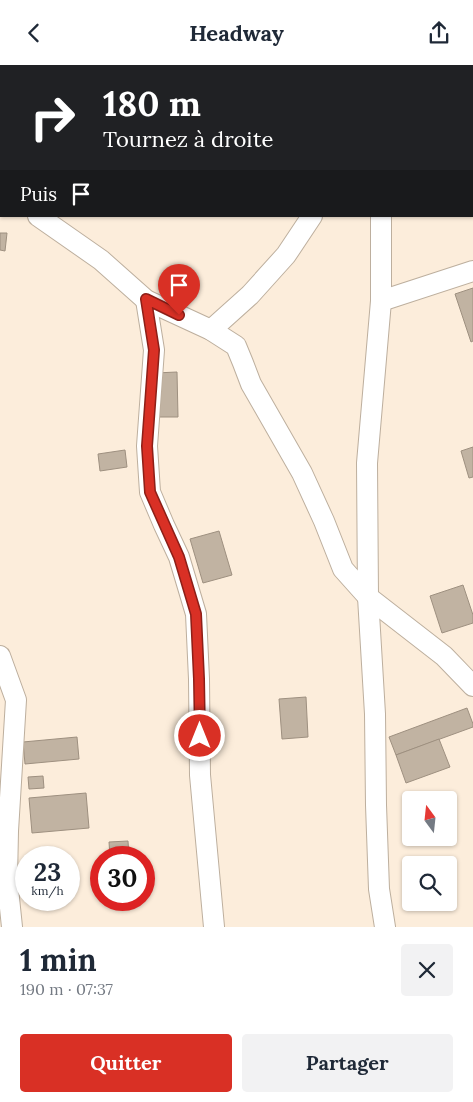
<!DOCTYPE html>
<html lang="fr">
<meta charset="utf-8">
<style>
body{margin:0;font-family:Lora,serif;background:#f2f2f3;color:#1f2937;height:100vh;display:flex;flex-direction:column;font-size:19px;white-space:nowrap}
*{box-sizing:border-box;margin:0}
p{font-size:16px;color:#747a83}
.icon{flex:none;width:28px;height:28px;fill:none;stroke:currentColor;stroke-width:2;stroke-linecap:round;stroke-linejoin:round}
.map{position:relative;height:862px;overflow:hidden}
.sheet{display:flex;flex-direction:column;background:#fff;flex:1}
.sheet>*{flex:none}
.banner{position:absolute;left:0px;top:0px;width:474px;height:152px;box-shadow:0 1px 4px #0004;background:#202124;color:#fff;overflow:hidden}
.needle{width:32px;rotate:345deg}
.controls{position:absolute;left:402px;top:726px;display:grid;gap:10px}
.controls a{display:grid;place-items:center;width:55px;height:55px;border-radius:5px;background:#fff;box-shadow:0 1px 4px #0004;font-size:25px}
.speed{position:absolute;left:15px;top:781px;display:flex;gap:10px;font-size:25px;font-weight:700;text-align:center}
.speed>*{display:grid;place-content:center;width:65px;height:65px;border-radius:50%;background:#fff;box-shadow:0 1px 4px #0004;line-height:1}
.speed small{font-size:12px;font-weight:400}
.speed .limit{border:8px solid #d22;background:#fff;color:#111}
.pin{position:absolute;display:grid;place-items:center;width:42px;height:42px;color:#fff;margin:-51px -21px;border-radius:50% 50% 50% 0;rotate:-45deg;box-shadow:0 0 5px #0007}
.pin .icon{rotate:45deg}
.me{position:absolute;width:55px;margin:-28px;rotate:0deg;stroke-linejoin:round;filter:drop-shadow(0 0 4px #0008)}
.turn{display:flex;align-items:center;gap:18px;height:105px;padding:0 20px;font-size:22px}
.turn .icon{width:65px;height:65px;stroke-width:2.5}
.turn b{display:block;font-size:35px;line-height:42px}
.then{display:flex;align-items:center;height:48px;padding:0 20px;background:#0003;gap:10px;font-size:19px}
.round{display:grid;place-items:center;flex:none;width:52px;height:52px;border-radius:5px;background:#f2f2f3}
.head{display:flex;align-items:center;justify-content:space-between;height:85px;padding:0 20px}
h1{font-size:30px;font-weight:800;line-height:38px}
.action{display:flex;gap:10px;margin-top:auto;padding:10px 20px}
.action a{flex:1;height:58px;border-radius:5px;background:#d93025;color:#fff;font-size:20px;font-weight:800;line-height:58px;text-align:center}
.action a+a{background:#f2f2f3;color:#1f2937}
header{display:flex;justify-content:space-between;align-items:center;height:65px;padding:0 20px;background:#fff;font-size:22px;font-weight:800}
.map>svg:first-child{display:block}
</style>
<header><svg class="icon" aria-label="back" viewBox="0 0 24 24"><path d="M15 5l-7 7 7 7"/></svg>Headway<svg class="icon" aria-label="share" viewBox="0 0 24 24"><path d="M12 15V3M7 8l5-5 5 5M5 13v7h14v-7"/></svg></header>
<div class="map">
<svg width="473" height="862" viewBox="0 0 473 862">
<rect width="100%" height="100%" fill="#fceddb"/>
<g fill="#c1b3a2" stroke="#9e9080">
<polygon points="1,23 1,76 0,80 0,26"/>
<polygon points="0,168 7,168 5,186 0,185"/>
<polygon points="473,223 473,276 471,277 455,229"/>
<polygon points="177,307 178,352 156,352 155,308"/>
<polygon points="473,382 473,412 469,413 461,386"/>
<polygon points="125,385 127,402 100,406 98,389"/>
<polygon points="219,466 232,510 203,518 190,474"/>
<polygon points="463,520 473,550 473,558 442,568 430,531"/>
<polygon points="306,632 308,672 282,674 279,634"/>
<polygon points="467,643 473,659 473,662 396,690 389,672"/>
<polygon points="77,672 79,694 25,699 23,677"/>
<polygon points="439,674 450,702 406,718 396,690"/>
<polygon points="43,711 44,723 29,724 28,712"/>
<polygon points="86,728 89,763 32,768 29,733"/>
<polygon points="128,776 129,792 110,792 109,777"/>
<polygon points="41,835 69,835 69,836 41,838"/>
</g>
<g fill="none" stroke-linecap="round" stroke-linejoin="round">
<defs>
<g id="street">
<polyline points="110,1 110,0"/>
<polyline points="38,151 101,195 146,235 211,265 236,281 243,298 251,319 302,408 324,456 343,504 368,532 444,591 473,621"/>
<polyline points="381,151 381,236 367,398 368,532 375,649 376,740 379,824 385,862"/>
<polyline points="146,235 154,285 147,381 150,427 164,460 179,492 196,549 199,614 200,710 214,862"/>
<polyline points="381,236 473,206"/>
<polyline points="211,265 250,230 286,190 312,151"/>
<polyline points="0,591 16,635 8,766 7,814 12,862"/>
</g>
<g id="secondary">
<polyline points="472,32 473,31"/>
<polyline points="0,127 1,128"/>
</g>
</defs>
<use href="#street" stroke="#bdaf9e" stroke-width="22"/>
<use href="#secondary" stroke="#bdaf9e" stroke-width="30"/>
<use href="#street" stroke="#fff" stroke-width="20"/>
<use href="#secondary" stroke="#fff" stroke-width="28"/>
</g>
<g fill="none" stroke-linecap="round" stroke-linejoin="round">
<defs>
<polyline id="route" points="179,250 146,234 154,285 147,381 150,427 179,492 196,549 199,614 200,671"/>
</defs>
<use href="#route" stroke="#8d1f18" stroke-width="12"/>
<use href="#route" stroke="#d93025" stroke-width="9"/>
</g>
</svg>
<div class="controls">
<a><svg class="needle" viewBox="-14 -14 28 28"><path d="M0-13l5 13h-10z" fill="#e53935"/><path d="M0 13l5-13h-10z" fill="#747a83"/></svg></a>
<a><svg class="icon" aria-label="search" viewBox="0 0 24 24"><circle cx="10" cy="10" r="6"/><path d="M15 15l6 6"/></svg></a>
</div>
<div class="speed"><div>23<small>km/h</small></div><div class="limit">30</div></div>
<div class="pin" style="left:179px;top:250px;background:#d93025"><svg class="icon" aria-label="arrive" viewBox="0 0 24 24"><path d="M6 21V4h12l-3 4 3 4H6"/></svg></div>
<svg class="me" style="left:200px;top:671px" viewBox="-20 -20 40 40"><circle r="17" fill="#d93025" stroke="#fff" stroke-width="3"/><path d="M0-11L8 9 0 5-8 9z" fill="#fff"/></svg>
<div class="banner">
<div class="turn"><svg class="icon" aria-label="right" viewBox="0 0 24 24"><path d="M7 20v-9h11M14 6l5 5-5 5"/></svg><div><b>180 m</b>Tournez à droite</div></div>
<div class="then">Puis<svg class="icon" aria-label="arrive" viewBox="0 0 24 24"><path d="M6 21V4h12l-3 4 3 4H6"/></svg></div>
</div>
</div>
<section class="sheet">
<div class="head"><div><h1>1 min</h1><p>190 m · 07:37</p></div><a class="round"><svg class="icon" aria-label="close" viewBox="0 0 24 24"><path d="M6 6l12 12M18 6L6 18"/></svg></a></div>
<div class="action"><a>Quitter</a><a>Partager</a></div>
</section>
